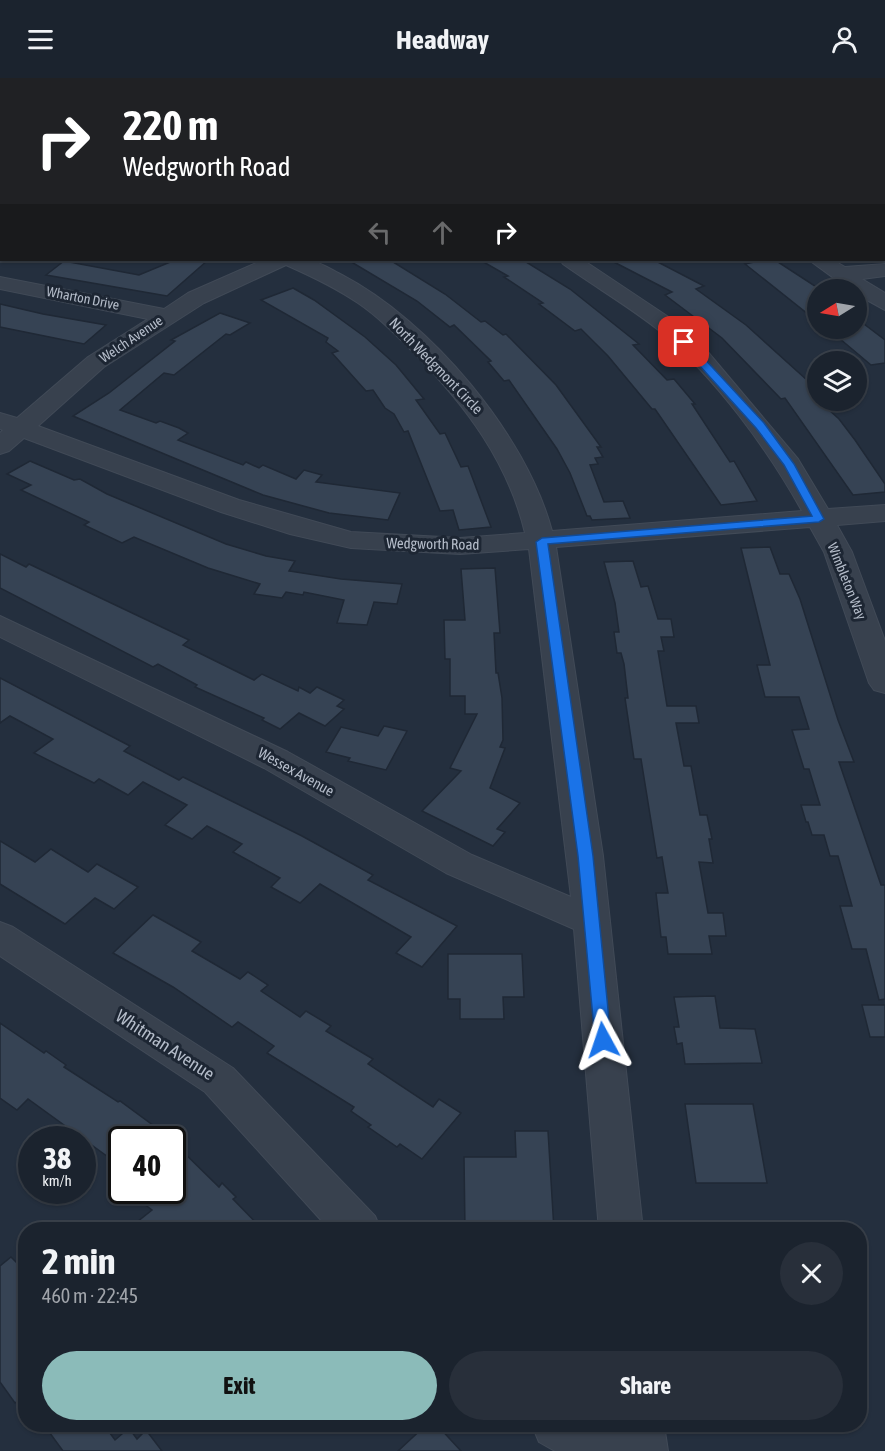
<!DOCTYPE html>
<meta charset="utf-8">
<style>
body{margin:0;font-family:"Asap Condensed",sans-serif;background:#282f3a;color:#f1f3f6;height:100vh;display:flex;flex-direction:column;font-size:22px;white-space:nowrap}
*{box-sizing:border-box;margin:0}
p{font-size:20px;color:#a0a4aa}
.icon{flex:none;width:33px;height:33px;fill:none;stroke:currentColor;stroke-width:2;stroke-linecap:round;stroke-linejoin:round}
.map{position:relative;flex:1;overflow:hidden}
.sheet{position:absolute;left:18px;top:1144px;width:849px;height:210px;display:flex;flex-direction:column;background:#1b232e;border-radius:24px;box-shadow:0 2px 4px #0004,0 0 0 2px #39404a}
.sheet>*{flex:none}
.guide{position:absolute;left:0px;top:0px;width:885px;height:183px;box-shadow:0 2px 4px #0004,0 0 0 2px #39404a;background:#202124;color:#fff;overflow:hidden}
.needle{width:39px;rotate:259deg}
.fabs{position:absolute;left:807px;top:201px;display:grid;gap:12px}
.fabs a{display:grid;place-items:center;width:60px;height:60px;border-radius:50%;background:#1b232e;box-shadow:0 2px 4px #0004,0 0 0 2px #39404a;font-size:30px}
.speed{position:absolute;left:18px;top:1048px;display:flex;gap:12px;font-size:30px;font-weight:700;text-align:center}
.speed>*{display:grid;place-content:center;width:78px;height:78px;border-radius:50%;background:#1b232e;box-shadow:0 2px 4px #0004,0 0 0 2px #39404a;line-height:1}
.speed small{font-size:15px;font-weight:400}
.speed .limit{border:3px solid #111;border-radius:9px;background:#fff;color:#111}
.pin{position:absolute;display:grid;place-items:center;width:51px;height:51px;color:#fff;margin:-26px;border-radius:12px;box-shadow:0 3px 9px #0006}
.me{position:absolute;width:66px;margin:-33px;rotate:355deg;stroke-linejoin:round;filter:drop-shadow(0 0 4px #0008)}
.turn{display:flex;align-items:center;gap:21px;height:126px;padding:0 24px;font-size:27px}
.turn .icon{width:78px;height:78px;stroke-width:2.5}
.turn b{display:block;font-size:42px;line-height:51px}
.lanes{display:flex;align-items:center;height:57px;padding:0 24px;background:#0003;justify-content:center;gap:30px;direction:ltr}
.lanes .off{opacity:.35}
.round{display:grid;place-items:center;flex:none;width:63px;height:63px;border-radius:32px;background:#282f3a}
.head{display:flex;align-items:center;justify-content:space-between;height:102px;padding:0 24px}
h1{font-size:36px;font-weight:700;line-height:45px}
.primary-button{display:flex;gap:12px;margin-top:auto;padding:12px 24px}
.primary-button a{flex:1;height:69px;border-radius:36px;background:#8bbbb9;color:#111;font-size:24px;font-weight:700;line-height:69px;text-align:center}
.primary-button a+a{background:#282f3a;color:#f1f3f6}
header{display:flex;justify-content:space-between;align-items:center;height:78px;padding:0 24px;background:#1b232e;font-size:27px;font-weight:700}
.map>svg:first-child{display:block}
</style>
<header><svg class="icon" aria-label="menu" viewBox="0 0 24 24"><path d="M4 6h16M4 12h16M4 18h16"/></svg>Headway<svg class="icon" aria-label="person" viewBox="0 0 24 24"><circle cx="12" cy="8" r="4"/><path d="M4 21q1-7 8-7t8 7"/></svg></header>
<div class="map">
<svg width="885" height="1373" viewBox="0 0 885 1373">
<rect width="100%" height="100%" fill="#242f3e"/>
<g fill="#364354" stroke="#1f2835" stroke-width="1.5">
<polygon points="175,182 208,182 167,218 46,197 64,183 139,197"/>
<polygon points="348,182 390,182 445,216 481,244 485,243 503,257 506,256 556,307 601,369 597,369 603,379 595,380 598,386 590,387 604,424 623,423 630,440 592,442 590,438 587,438 570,395 557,371 509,302 504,303 488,284 491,283 454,247 450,249 417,223"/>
<polygon points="480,182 523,182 570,211 639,266 633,267 667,302 674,301 695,326 692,326 730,384 734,383 757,423 721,427 655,331 652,331 608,278 581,251 575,253 539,226 543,225 504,199 508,198"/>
<polygon points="610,182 654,182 704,208 696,211 746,247 818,312 818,322 839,341 855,362 885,406 885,414 853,417 785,320 781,321 722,260 665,217 672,214"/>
<polygon points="763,182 775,182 818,210 818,244 745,186"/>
<polygon points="293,210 314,222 365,259 396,287 424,321 416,322 440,356 445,355 461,389 468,388 491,449 459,452 453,432 440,433 408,353 404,354 394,336 385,330 373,312 366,313 332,275 338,273 326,264 328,260 261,222"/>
<polygon points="0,226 43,236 106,247 84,266 0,249"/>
<polygon points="220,235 250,245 230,257 226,256 174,297 164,295 120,332 156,345 160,343 179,350 188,355 178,362 243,387 246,384 259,390 263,387 296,401 304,392 322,397 316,404 400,415 388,442 329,435 263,417 73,338 109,315 175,263 171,262"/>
<polygon points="856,240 885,262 885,285 871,287 833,255 856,251"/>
<polygon points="30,383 74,402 80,401 107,416 226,466 266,478 295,483 289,493 341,501 402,506 397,526 374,524 367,547 337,545 344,522 304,514 303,517 286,514 282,520 254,516 260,506 208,490 134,459 122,465 84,447 89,444 21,412 31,407 7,396"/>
<polygon points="770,469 780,496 789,496 800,521 838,642 854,684 839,684 881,807 885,807 885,921 879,922 866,871 852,871 840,828 852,828 838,778 830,778 824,757 812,757 808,744 806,744 801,727 820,727 809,691 804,691 792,652 809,651 799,619 765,619 757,587 770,587 741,470"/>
<polygon points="0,476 26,489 29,486 189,562 183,567 254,602 262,596 298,613 299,609 310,615 317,609 344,622 337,628 344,631 325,648 299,635 280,651 262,642 264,640 195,609 197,607 158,586 153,589 0,510"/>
<polygon points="633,483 641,509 648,508 658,541 671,541 674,559 661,559 664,573 658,573 667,628 696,628 699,645 676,645 684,688 691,688 700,737 707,737 712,761 709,761 713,785 699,784 708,835 723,835 726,858 709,858 712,876 668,876 666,859 661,859 656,815 668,815 662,779 657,780 641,681 634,681 625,620 628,620 624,586 621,575 617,575 614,554 619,554 615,525 604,484"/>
<polygon points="495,490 500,555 494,555 496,595 498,595 502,620 503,662 500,669 505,670 490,710 520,725 497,751 505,754 493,768 422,733 461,693 450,690 477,636 465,636 465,618 450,618 450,581 445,581 444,542 465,542 461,491"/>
<polygon points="0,600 130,668 124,673 179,702 183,699 302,758 373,797 368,802 457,848 422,889 396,875 411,859 320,806 300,825 271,809 280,800 233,774 242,766 207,748 192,761 165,747 187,727 143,704 128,717 99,701 94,705 34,675 53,661 10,638 0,645"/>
<polygon points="384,648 407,653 386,692 348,683 350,680 326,674 341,649 378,658"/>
<polygon points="0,763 35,784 51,771 88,794 97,786 138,809 114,831 95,820 65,846 0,806"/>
<polygon points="153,837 201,864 192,873 240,901 248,894 268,907 261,913 300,939 306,933 331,948 326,953 373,981 368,986 433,1029 439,1021 461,1035 422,1081 400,1066 397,1069 368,1049 371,1047 351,1033 354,1029 267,975 274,968 238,944 232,949 173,909 113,875"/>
<polygon points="448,876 522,876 524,919 503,919 504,941 460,941 460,921 448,921"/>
<polygon points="715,918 720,950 755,951 762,985 685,986 682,965 677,966 674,949 679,949 674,919"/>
<polygon points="862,927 885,927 885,959 870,959"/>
<polygon points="0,945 44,975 46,973 66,987 64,989 118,1024 120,1023 173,1062 122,1062 122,1089 28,1021 17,1032 0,1020"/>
<polygon points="685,1026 753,1026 767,1105 696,1105"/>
<polygon points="515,1053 548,1053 554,1152 465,1152 464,1079 516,1079"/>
<polygon points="172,1063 219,1109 222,1105 236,1119 233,1121 263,1152 127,1152 152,1132 127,1113 172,1113"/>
<polygon points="11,1179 26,1194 26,1316 15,1325 0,1304 0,1188"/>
<polygon points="44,1347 104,1347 115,1362 129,1350 137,1361 146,1352 162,1373 63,1373"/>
<polygon points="426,1347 437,1347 461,1373 398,1373"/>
</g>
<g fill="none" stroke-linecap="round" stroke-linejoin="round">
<defs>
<g id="minor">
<polygon points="200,0 218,0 199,2"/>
<polygon points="343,0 364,0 365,2 344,2"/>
<polygon points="540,0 577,0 539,2"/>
<polygon points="873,0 885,0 885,6 884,2"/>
<rect x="0" y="12" width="2" height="10"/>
<rect x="884" y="37" width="1" height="10"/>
<rect x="0" y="92" width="2" height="12"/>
<rect x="884" y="102" width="1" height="12"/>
<path d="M263 182C277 182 295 178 309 182 320 184 332 192 342 197 430 243 526 356 552 453L802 433C767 370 716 301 661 254 630 229 595 209 563 186L560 182H583L676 244 707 273 798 381 828 431 885 427V443L837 447 852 474 885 563V615L874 612 869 605 824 474 810 449 556 469 603 778 643 1152H599L574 851 446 795 264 690 0 559V538L288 674 472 777 571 819 529 471 460 476 351 470 290 456 221 434 24 360 9 373 0 376V355L3 352 0 351V335L17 340 88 279 148 241 0 211V199L164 231 188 215ZM286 187C311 198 336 210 358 225 380 240 398 259 416 277 466 328 508 384 525 455L460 460 351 454 239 422 38 348 104 289 204 225Z"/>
<polygon points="809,182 833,182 845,189 885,186 885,198 862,201 885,215 885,232 856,216 856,212 850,212"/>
<polygon points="0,844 13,849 233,990 375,1138 381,1152 330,1152 205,1014 0,878"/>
<polygon points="532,1347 605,1347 616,1353 616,1347 664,1347 668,1373 555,1373 539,1364"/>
</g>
</defs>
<use href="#minor" stroke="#414a57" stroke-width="2"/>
<use href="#minor" fill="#38414e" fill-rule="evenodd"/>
</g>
<polygon fill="#1a73e8" stroke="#114b97" stroke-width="1.5" points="680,262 687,262 764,345 794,386 824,441 819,444 548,466 593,778 611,962 608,966 597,966 595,962 578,778 536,464 542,460 812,438 784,387 756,350 680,266"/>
<g text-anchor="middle" stroke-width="6" stroke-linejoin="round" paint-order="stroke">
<g font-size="14" fill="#b4bcc9" stroke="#1d2633">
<text transform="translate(83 220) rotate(11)" y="5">Wharton Drive</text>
<text transform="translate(131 261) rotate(-34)" y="5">Welch Avenue</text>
<text transform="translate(847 503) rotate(68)" y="5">Wimbleton Way</text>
</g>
<g font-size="15" fill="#b4bcc9" stroke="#1d2633">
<text transform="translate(436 288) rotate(46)" y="5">North Wedgmont Circle</text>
<text transform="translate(433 466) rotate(1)" y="5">Wedgworth Road</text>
<text transform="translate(296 694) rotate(29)" y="5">Wessex Avenue</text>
</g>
<g font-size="18" fill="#b4bcc9" stroke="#1d2633">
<text transform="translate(165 967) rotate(33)" y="6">Whitman Avenue</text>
</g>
</g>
</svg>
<div class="fabs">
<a><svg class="needle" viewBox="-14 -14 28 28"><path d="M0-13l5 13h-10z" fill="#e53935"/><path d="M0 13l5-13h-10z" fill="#a0a4aa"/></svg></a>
<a><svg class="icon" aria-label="layers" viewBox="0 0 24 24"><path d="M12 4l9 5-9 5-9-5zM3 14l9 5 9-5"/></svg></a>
</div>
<div class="speed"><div>38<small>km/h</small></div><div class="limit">40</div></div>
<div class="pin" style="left:684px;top:264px;background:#d93025"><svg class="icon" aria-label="arrive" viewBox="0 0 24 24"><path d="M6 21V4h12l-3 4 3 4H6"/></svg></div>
<svg class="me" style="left:603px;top:962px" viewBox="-20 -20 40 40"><path d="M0-17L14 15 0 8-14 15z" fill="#1a73e8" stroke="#fff" stroke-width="4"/></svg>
<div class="guide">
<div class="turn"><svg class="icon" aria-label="right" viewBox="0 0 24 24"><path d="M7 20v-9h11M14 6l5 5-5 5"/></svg><div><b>220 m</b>Wedgworth Road</div></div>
<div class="lanes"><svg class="icon off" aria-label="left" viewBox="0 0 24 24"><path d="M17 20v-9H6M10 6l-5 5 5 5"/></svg><svg class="icon off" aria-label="ahead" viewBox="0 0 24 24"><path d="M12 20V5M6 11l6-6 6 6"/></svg><svg class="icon" aria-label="right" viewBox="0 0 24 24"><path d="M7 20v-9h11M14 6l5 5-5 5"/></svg></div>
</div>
<section class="sheet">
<div class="head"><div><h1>2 min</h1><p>460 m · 22:45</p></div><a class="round"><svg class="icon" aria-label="close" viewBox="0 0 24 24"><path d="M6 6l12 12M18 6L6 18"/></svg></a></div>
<div class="primary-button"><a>Exit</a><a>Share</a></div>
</section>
</div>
